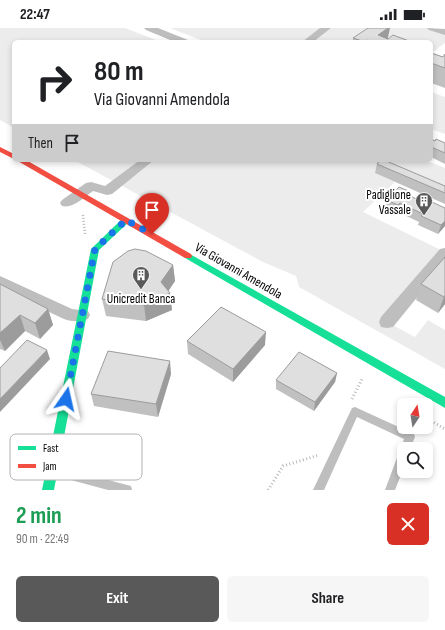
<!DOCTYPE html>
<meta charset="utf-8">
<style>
body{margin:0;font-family:"Sofia Sans Condensed",sans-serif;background:#f6f6f6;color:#202124;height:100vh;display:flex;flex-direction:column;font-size:15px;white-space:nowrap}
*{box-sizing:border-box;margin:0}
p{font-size:13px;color:#757577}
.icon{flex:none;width:22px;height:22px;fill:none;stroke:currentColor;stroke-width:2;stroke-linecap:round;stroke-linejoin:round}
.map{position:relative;height:462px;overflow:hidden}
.drawer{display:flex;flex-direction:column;background:#fff;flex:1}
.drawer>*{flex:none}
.top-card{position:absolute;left:12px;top:12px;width:421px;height:122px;border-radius:6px;box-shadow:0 2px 6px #0003;background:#fff;color:#202124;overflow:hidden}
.needle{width:26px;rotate:12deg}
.controls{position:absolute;left:397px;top:370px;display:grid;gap:8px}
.controls a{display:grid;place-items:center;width:36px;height:36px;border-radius:6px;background:#fff;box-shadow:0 2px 6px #0003;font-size:20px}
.pin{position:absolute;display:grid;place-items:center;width:34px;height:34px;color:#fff;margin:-41px -17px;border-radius:50% 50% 50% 0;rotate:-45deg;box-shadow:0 0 4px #0007}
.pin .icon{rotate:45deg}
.me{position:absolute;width:44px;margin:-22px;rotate:11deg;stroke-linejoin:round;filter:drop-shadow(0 0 3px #0008)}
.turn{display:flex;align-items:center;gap:14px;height:84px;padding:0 16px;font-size:18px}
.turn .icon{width:52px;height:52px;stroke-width:2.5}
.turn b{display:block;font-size:28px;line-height:34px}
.then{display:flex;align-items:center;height:38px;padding:0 16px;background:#0003;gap:8px;font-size:15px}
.round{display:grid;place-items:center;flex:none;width:42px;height:42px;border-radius:6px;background:#f6f6f6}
.head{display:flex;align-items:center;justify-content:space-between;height:68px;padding:0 16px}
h1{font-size:24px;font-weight:700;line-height:30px;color:#1e9e55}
.cta{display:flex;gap:8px;margin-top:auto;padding:8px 16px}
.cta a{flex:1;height:46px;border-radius:6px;background:#595959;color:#fff;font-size:16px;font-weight:700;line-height:46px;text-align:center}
.cta a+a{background:#f6f6f6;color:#202124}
.status{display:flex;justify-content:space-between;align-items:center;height:28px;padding:0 20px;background:#fff;direction:ltr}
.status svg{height:11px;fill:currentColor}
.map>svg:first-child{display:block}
</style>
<div class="status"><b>22:47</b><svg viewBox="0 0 49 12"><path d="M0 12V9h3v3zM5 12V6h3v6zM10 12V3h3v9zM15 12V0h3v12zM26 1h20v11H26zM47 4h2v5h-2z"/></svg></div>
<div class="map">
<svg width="445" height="462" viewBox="0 0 445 462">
<rect width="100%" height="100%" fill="#fff"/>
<g fill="#ececec">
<polygon points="0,0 125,0 161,14 14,14 14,100 0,92"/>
<polygon points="170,0 432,0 445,4 445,15 434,23 431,22 431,14 405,14 389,9 361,11 359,14 206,14"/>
<polygon points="431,64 445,69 445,106 431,101"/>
<polygon points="74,132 425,132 445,140 445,168 375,145 395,154 363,184 445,224 387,294 415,309 428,292 445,302 445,341 299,259 296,248 263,234"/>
</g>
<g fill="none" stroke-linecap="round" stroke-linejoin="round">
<polyline stroke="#b9b9b9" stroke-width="2.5" stroke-dasharray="1 2" stroke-linecap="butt" points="83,187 85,206"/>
<g stroke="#b9b9b9" stroke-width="3" stroke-dasharray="1 2.5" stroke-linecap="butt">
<polyline points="352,371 362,351"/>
<polyline points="428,391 445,401"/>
<polyline points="268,462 283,438 319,427"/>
</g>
<g fill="#bebebe" fill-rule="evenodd">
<polygon points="355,379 414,406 415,409 410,421 404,421 404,439 395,462 385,462 404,411 357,389 324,462 313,462 352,380"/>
<polygon points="56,438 127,457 131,458 132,462 108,462 56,448 52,447 51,443 52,439"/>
</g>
<g fill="#bebebe" fill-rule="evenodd">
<polygon points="144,0 158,0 188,12 189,14 175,14 146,2"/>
<polygon points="320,0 331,0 313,14 302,14"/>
<polygon points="427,0 445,1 445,7 429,2"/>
<path d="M140 132H154L112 166 107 167 93 163C84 169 73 181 62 178L60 175 62 172 86 155 91 154 105 158Z"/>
<polygon points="445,220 445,235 393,299 387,300 381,299 379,294 381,289 440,221"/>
<path d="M0 248 72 281 88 283 90 287 88 291C80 294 72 294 64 291L0 261Z"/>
</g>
<g fill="#16e098" fill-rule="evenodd">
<polygon points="126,189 130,192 129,194 99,222 54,462 42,462 91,221 123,190"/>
<polygon points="188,225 445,369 445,380 185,230 184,228"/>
</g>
<g fill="#f24e42" fill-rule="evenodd">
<polygon points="0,119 14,126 14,131 0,124"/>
<polygon points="16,132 26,132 191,226 192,228 191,230 185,230"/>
</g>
</g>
<g fill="#c0c0c0">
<polygon points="353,10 388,11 409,14 353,14"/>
<polygon points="431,25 443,29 445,26 445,60 431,55"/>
<polygon points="431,111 445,115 445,136 431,129"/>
<polygon points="377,136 445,158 445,176 375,145"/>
<polygon points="411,164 410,168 429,177 445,180 445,198 438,206 418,197 419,194 398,184 396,186 384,181 386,172"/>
<polygon points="445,229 445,276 438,285 416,272 421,256"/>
<polygon points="173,237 175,253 168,263 170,265 172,282 146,293 106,288 102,271"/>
<polygon points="0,256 48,281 53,297 40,311 25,303 5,323 0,321"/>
<polygon points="187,313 265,317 233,354 188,326"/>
<polygon points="337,345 335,354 314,383 276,361 276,352"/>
<polygon points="171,346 158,389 94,378 91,366"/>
</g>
<g fill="#9c9c9c">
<polygon points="388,0 390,0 387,14 378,7"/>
<polygon points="400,175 398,184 396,186 398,177"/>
<polygon points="445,193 445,198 438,206 441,197"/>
<polygon points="173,237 175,253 165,268 170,265 172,282 146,293 144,277"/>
<polygon points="445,267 445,276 438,285 444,269"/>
<polygon points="48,281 53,297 40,311 35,295"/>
<polygon points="20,287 25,303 5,323 0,312 0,305"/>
<polygon points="266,304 265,317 233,354 233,341"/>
<polygon points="47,322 50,331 0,384 0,371"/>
<polygon points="170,333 171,346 158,389 156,376"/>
<polygon points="337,345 335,354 314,383 315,374"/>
</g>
<g fill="#dfdfdf" stroke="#9c9c9c">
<polygon points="368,0 388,0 378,7 388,11 393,7 409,13 407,14 371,14 366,12 365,14 353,10"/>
<polygon points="431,25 443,29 445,26 445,40 431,35"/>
<polygon points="431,111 435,113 436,111 445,115 445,125 431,119"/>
<polygon points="380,132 384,132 445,158 445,165 377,136"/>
<polygon points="399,159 411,164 408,167 429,177 432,174 445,180 445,193 441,197 421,188 423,186 400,175 398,177 386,172"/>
<polygon points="135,221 146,223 173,237 161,254 170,265 144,277 102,271 113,234 128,223"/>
<polygon points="445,229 445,267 444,269 421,256"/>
<polygon points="0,256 48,281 35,295 20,287 0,305"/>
<polygon points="221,279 266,304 233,341 187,313"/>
<polygon points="27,312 47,322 0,371 0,340"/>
<polygon points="108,323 170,333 156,376 91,366"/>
<polygon points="299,324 337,345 315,374 276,352"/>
</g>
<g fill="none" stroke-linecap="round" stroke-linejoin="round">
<polyline stroke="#1a73e8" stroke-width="7" stroke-dasharray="0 12.6" points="66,371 95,221 126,192 152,206"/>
</g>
<defs>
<symbol id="building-pin" viewBox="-11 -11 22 30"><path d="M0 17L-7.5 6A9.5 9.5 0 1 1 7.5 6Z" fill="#595959" stroke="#fff"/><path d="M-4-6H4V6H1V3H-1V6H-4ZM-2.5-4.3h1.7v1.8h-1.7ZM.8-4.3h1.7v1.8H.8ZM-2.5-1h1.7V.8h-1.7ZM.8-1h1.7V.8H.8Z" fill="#fff"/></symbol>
</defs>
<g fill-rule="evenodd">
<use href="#building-pin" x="414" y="163" width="20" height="27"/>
<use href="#building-pin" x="131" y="237" width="20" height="27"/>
</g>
<g text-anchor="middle" stroke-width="4" stroke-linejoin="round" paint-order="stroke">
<g font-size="13" fill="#000" stroke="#fff" text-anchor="end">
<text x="411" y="171">Padiglione<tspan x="411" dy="15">Vassale</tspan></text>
<text x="141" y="275" text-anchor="middle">Unicredit Banca</text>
</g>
<g font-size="13" fill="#000" stroke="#fff">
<text transform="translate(239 242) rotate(30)" y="5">Via Giovanni Amendola</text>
</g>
</g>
<rect x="10" y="406" width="132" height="46" rx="6" fill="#fff" stroke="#b2b2b2" stroke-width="1"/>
<rect x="18" y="418" width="18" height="4" fill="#16e098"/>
<rect x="18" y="436" width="18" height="4" fill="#f24e42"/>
<g font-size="11" fill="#000">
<text x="43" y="424">Fast</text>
<text x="43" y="442">Jam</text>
</g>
</svg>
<div class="controls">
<a><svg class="needle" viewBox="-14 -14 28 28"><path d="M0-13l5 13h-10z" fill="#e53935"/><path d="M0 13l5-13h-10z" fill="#757577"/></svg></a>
<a><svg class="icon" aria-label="search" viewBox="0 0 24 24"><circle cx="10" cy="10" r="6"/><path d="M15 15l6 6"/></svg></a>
</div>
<div class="pin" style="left:152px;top:206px;background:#d93025"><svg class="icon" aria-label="arrive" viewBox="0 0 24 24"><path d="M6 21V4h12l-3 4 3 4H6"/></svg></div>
<svg class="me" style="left:66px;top:371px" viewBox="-20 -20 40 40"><path d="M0-17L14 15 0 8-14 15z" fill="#1a73e8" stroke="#fff" stroke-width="4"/></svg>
<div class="top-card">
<div class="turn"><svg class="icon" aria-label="right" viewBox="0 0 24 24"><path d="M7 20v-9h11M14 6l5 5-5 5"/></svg><div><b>80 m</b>Via Giovanni Amendola</div></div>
<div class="then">Then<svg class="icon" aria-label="arrive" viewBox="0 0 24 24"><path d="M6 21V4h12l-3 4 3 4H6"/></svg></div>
</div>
</div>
<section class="drawer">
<div class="head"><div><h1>2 min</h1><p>90 m · 22:49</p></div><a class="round" style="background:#d93025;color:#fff"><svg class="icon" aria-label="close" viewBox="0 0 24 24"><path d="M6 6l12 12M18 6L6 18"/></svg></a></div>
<div class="cta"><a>Exit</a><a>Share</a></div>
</section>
